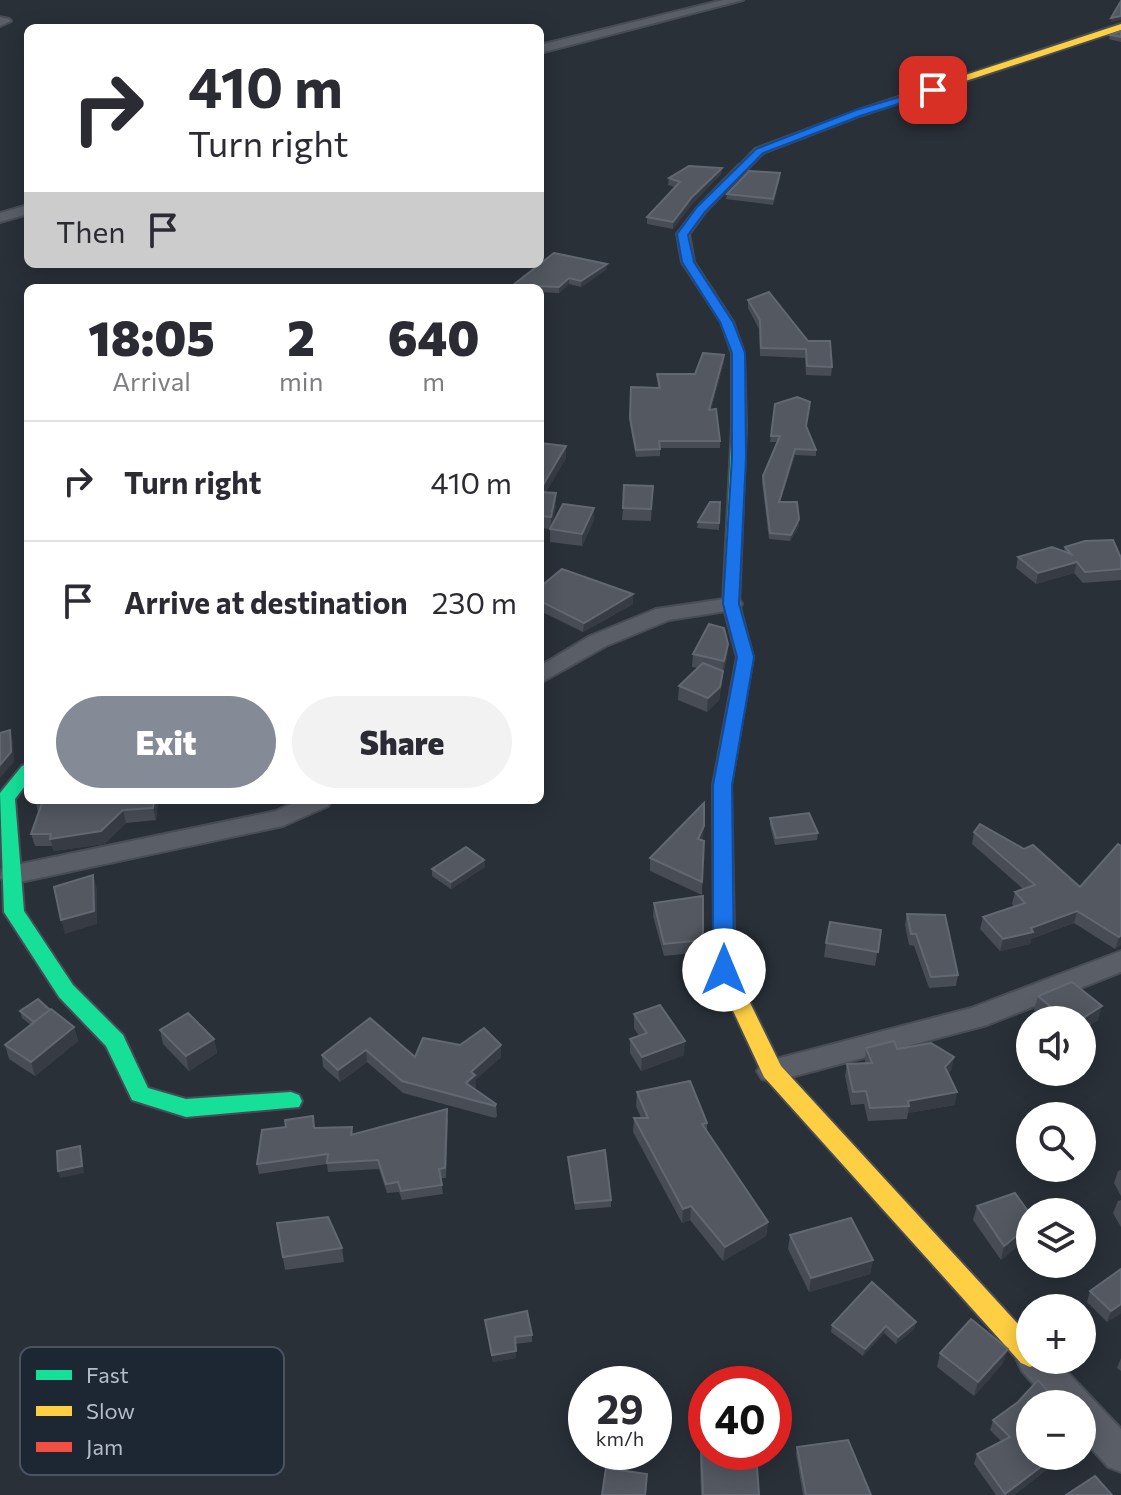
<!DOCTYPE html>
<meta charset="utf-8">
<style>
body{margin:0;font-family:Commissioner,sans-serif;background:#f2f2f3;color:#2b2b33;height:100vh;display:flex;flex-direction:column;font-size:30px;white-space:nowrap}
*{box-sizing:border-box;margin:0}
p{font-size:26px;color:#7c7c81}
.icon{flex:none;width:44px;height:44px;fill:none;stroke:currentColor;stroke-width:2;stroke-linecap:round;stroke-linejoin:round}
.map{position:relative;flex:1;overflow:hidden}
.drawer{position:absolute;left:24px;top:284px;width:520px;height:520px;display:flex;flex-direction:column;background:#fff;border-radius:12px;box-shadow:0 4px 20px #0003}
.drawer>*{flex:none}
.hud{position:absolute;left:24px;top:24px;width:520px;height:244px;border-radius:12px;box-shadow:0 4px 20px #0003;background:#fff;color:#2b2b33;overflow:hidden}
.buttons{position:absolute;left:1016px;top:1006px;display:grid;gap:16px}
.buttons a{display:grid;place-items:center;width:80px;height:80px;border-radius:50%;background:#fff;box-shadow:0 4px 20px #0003;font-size:40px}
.speed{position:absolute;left:568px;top:1366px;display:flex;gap:16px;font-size:40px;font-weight:700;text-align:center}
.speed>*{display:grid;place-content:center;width:104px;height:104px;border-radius:50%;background:#fff;box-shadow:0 4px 20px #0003;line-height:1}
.speed small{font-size:20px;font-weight:400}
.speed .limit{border:12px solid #d22;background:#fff;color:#111}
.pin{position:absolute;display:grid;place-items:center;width:68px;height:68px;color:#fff;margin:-34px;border-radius:16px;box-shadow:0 4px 12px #0006}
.me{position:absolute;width:88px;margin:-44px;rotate:0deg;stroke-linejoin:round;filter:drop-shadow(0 0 6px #0008)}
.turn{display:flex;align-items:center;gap:28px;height:168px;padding:0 32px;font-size:36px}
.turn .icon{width:104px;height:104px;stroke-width:2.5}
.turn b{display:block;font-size:56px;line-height:68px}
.then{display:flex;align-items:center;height:76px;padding:0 32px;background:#0003;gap:16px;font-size:30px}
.eta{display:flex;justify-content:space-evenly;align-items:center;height:136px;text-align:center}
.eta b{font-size:48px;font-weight:800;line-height:56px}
.button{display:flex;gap:16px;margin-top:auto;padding:16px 32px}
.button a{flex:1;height:92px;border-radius:48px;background:#848b96;color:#fff;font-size:32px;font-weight:800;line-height:92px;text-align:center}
.button a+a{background:#f2f2f3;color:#2b2b33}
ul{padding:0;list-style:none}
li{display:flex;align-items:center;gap:24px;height:120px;padding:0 32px;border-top:2px solid #e1e1e2}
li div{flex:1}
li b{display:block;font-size:30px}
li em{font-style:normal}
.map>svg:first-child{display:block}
</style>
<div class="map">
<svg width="1121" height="1495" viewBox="0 0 1121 1495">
<rect width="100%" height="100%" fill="#2a3038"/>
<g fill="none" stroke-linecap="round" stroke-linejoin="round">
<defs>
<g id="street">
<polygon points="723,0 743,0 540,53 540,45"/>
<polygon points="0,17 9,19 11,21 0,26"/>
<polygon points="28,205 28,214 0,222 0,213"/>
<polygon points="731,598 739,599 742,604 739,609 669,620 606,646 540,683 540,666 590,636 656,609"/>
<polygon points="299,800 331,800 328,806 283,826 11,884 0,878 2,869 11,866 276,811"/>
<polygon points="1121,951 1121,972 987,1025 772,1082 762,1079 757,1071 762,1063 772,1060 971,1008"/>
<polygon points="1030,1346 1030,1360 1056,1360 1121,1429 1121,1472 1108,1467 1082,1438 1082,1404 1051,1404 1022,1371 1017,1360 1022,1349"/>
</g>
<g id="fast">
<polygon points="739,422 746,426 739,604 753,657 731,785 734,933 731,938 717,938 714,933 713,785 737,657 723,604 732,426"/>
<polygon points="28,764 28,782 15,799 24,911 73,985 123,1035 148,1088 186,1099 291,1092 299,1095 302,1101 299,1107 186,1117 132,1100 106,1046 59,997 4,912 0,793 22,766"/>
</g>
<g id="slow">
<polygon points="1121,24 1121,30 862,115 763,153 747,169 738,167 755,149 856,111"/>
<polygon points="724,926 731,928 734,933 734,970 781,1066 1030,1337 1030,1360 1041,1360 1039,1363 1030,1367 1021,1363 764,1077 714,970 714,933 717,928"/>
</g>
<polygon id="jam" points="739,165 748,167 705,212 689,234 694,262 733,322 744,353 746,426 739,430 732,426 732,353 721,322 682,262 677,234 697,208"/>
</defs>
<use href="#street" stroke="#484c55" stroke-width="4"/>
<use href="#fast" stroke="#484c55" stroke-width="4"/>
<use href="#slow" stroke="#484c55" stroke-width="4"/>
<use href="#jam" stroke="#484c55" stroke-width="4"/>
<use href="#street" fill="#5a5e66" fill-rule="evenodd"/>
<use href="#fast" fill="#16e098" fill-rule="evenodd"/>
<use href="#slow" fill="#ffcf43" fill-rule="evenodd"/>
<use href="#jam" fill="#f24e42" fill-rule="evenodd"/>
</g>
<g fill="#474c55">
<polygon points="1121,31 1121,42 1109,39 1110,35"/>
<polygon points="722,168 721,174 692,204 673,229 647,224 647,217 675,187 668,185 669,178"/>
<polygon points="780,178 773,205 726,199 727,194"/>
<polygon points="607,264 607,269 581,287 569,284 559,293 540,292 540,288 513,288 513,285"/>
<polygon points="748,300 808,341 832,367 831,376 806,375 805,358 760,356 759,329 748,308"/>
<polygon points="724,355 724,362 711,410 720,441 720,448 660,448 660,456 636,457 630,425 631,387 658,388 657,374 695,374"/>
<polygon points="775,404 806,426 816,450 816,456 795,455 780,502 799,519 799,526 790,541 769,539 762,482 763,476 777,442 770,442"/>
<polygon points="540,443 566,458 546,492 556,505 552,525 594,508 594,520 582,546 550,542 550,529 540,528"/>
<polygon points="653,486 651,521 622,520 623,508"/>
<polygon points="720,502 719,530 697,528 698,522"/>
<polygon points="1065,547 1121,558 1121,580 1083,583 1074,573 1036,584 1016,568 1018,557 1064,551"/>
<polygon points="540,587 633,594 633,604 583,632 540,611"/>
<polygon points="728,644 727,657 723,674 719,700 707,712 678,700 679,686 698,668 692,667 693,654"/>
<polygon points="36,800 158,800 156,820 126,823 104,844 54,851 52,846 35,846 31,834 38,813 36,803"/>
<polygon points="770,818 818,833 817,840 775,845 770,825"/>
<polygon points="974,832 1080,887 1118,844 1121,945 1115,949 1074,923 1031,939 1030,944 1000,951 980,929 983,917 1014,907 1012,904 1015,892 1023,889 972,844"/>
<polygon points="703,839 702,895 650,871 650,858"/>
<polygon points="484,860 485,867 451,889 432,876 432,869"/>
<polygon points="654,903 703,940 702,952 664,956 653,916"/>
<polygon points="907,914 958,975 956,986 929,988 914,946 909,945 905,925"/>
<polygon points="881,930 875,966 824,957 826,943"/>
<polygon points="1038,996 1098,1020 1082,1030 1082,1020 1041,1020 1042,1016 1034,1010"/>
<polygon points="50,1010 74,1027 78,1041 35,1076 9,1059 5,1045 31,1025 22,1018 20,1011"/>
<polygon points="634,1014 684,1055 641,1071 630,1053 630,1039 639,1036 634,1028"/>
<polygon points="370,1018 415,1057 460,1045 501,1045 501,1057 475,1080 476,1087 474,1088 496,1104 497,1116 495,1118 403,1093 367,1062 340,1082 323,1067 322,1055"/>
<polygon points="160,1030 214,1039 217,1053 189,1071 163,1044"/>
<polygon points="866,1048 897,1049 954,1057 951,1070 948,1073 955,1105 908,1113 907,1119 868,1121 864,1104 851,1105 845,1076 847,1064 865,1063"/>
<polygon points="637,1092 707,1123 707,1131 768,1222 766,1236 723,1261 690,1220 682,1223 633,1132 634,1118 641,1118 636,1106"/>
<polygon points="448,1118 446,1178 441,1178 443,1194 402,1200 399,1192 387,1193 379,1169 328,1172 327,1164 259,1174 257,1164 314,1128 352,1127 353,1134"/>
<polygon points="568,1157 611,1200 611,1207 575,1210"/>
<polygon points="1121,1170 1121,1196 1114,1183 1118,1171"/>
<polygon points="1121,1200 1121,1227 1113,1213 1118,1201"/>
<polygon points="977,1206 1030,1214 1030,1236 1001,1260 973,1220"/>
<polygon points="277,1223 342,1248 344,1262 285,1270"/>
<polygon points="790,1235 873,1260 870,1274 809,1292 788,1249"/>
<polygon points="1121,1269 1121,1313 1107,1322 1087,1302 1090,1291"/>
<polygon points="485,1320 532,1335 532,1342 515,1344 516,1358 493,1362"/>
<polygon points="916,1322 914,1329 896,1344 884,1333 863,1356 831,1332 832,1325"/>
<polygon points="940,1353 1003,1363 974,1396 937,1367"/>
<polygon points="1121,1358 1121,1371 1117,1368"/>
<polygon points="1018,1402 1030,1456 1064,1456 1014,1495 996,1495 974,1464 977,1454 1001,1441 990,1430 993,1420"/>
<polygon points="797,1447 871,1495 803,1495 796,1454"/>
<polygon points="701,1449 759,1495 701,1495 700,1461"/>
</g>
<g fill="#373c44">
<polygon points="1121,16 1121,20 1111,22 1111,18"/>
<polygon points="722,168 721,174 692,204 673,229 673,222 692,197"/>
<polygon points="607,264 607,269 581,287 581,281"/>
<polygon points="569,278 569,284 559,293 559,287"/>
<polygon points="724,355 724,362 709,417 709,410"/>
<polygon points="566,446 566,458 540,502 540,490"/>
<polygon points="795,449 795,455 778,508 779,502"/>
<polygon points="556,493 556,505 551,529 551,517"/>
<polygon points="594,508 594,520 582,546 582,534"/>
<polygon points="799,519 799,526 790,541 791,535"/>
<polygon points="1077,562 1074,573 1036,584 1038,573"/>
<polygon points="633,594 633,604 583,632 584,623"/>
<polygon points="728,644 727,657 723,674 724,661"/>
<polygon points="723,671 719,700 707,712 708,698"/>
<polygon points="10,730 13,741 14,762 0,778 0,765"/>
<polygon points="154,800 158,800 156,820 153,808"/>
<polygon points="123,810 126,823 104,844 54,851 50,839"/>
<polygon points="704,826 703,839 698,852 698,839"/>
<polygon points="484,860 485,867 451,889 451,882"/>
<polygon points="93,875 97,889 97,924 65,934 61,920"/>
<polygon points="1077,911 1074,923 1031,939 1030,944 1000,951 1003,939"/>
<polygon points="1121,935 1121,945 1115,949 1119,937"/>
<polygon points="1102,1006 1098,1020 1082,1030 1082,1020 1080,1020"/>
<polygon points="74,1027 78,1041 35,1076 31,1062"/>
<polygon points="214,1039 217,1053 189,1071 186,1056"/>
<polygon points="685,1041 684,1055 641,1071 642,1057"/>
<polygon points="501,1045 501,1057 475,1080 476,1087 467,1095 466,1083 471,1072"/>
<polygon points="366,1050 367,1062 340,1082 338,1070"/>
<polygon points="954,1057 951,1070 942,1080 945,1067"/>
<polygon points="957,1092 955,1105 908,1113 909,1106 908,1101"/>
<polygon points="80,1146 82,1153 84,1173 60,1178 58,1171"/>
<polygon points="691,1206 690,1220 682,1223 683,1209"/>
<polygon points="768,1222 766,1236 723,1261 725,1247"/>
<polygon points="1030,1225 1030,1236 1001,1260 1004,1246"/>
<polygon points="873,1260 870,1274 809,1292 811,1278"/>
<polygon points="1121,1304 1121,1313 1107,1322 1111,1311"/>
<polygon points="916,1322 914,1329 896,1344 898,1337"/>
<polygon points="886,1326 884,1333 863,1356 865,1349"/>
<polygon points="1008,1349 1003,1363 974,1396 978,1382"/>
<polygon points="516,1351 516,1358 493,1362 492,1355"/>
<polygon points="1055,1456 1064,1456 1014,1495 1005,1495"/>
</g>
<g fill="#535861" stroke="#626872" stroke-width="2">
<polygon points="1121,1 1121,16 1111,18"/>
<polygon points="1121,31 1121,37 1110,35"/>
<polygon points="689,166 722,168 692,197 673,222 647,217 680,182 669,178"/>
<polygon points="749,171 780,173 773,199 727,194"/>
<polygon points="554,253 607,264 581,281 569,278 559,287 513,285"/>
<polygon points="769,292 808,341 830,341 832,367 807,366 806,349 761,348 760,320 748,300"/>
<polygon points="703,353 724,355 709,410 716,409 720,441 659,441 660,449 636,450 630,418 631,387 660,388 657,374 695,374"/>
<polygon points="797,397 810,402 806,426 816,450 795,449 779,502 797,502 799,519 791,535 770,533 763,476 780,436 771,436 775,404"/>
<polygon points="540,443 566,446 540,490"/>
<polygon points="624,485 653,486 651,509 623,508"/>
<polygon points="540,492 556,493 551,517 540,516"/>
<polygon points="710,502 720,502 719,523 698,522"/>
<polygon points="563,504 594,508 582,534 550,529"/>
<polygon points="1113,540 1121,558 1121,569 1085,572 1077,562 1038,573 1018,557 1052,547 1071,554 1065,547 1085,541"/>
<polygon points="562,569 633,594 584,623 540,601 540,587"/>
<polygon points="709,624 724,628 728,644 724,661 693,654"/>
<polygon points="703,663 723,671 720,687 708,698 679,686"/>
<polygon points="10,730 11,752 0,765 0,733"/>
<polygon points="36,800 154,800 153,808 123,810 101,831 50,839 51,834 31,834 42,803 36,803"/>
<polygon points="704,803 704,826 698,839 704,841 702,882 650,858"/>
<polygon points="809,813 818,833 776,838 770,818"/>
<polygon points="980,824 1024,849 1033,845 1080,887 1118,844 1121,846 1121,935 1119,937 1077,911 1031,928 1033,932 1003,939 983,917 1025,903 1015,892 1035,885 974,832"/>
<polygon points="466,847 484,860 451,882 432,869"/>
<polygon points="93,875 94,911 61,920 54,887"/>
<polygon points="703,896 703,940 664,944 654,903"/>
<polygon points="907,914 945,915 958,975 931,977 916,934 911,934"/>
<polygon points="830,922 881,930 878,952 826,943"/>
<polygon points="1072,982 1102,1006 1080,1020 1054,1020 1043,1011 1051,1007 1038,996"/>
<polygon points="38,999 50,1010 34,1022 20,1011"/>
<polygon points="660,1005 685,1041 642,1057 630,1039 647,1033 634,1014"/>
<polygon points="51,1009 74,1027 31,1062 5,1045"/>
<polygon points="188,1013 214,1039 186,1056 160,1030"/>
<polygon points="370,1018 415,1057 423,1038 460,1045 484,1028 501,1045 471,1072 475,1075 466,1083 496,1104 495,1106 402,1081 366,1050 338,1070 322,1055"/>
<polygon points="894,1041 897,1049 931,1043 954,1057 945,1067 957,1092 908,1101 909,1106 870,1108 866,1091 853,1092 847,1064 872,1063 866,1048"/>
<polygon points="690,1081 707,1123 702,1124 768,1222 725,1247 691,1206 683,1209 634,1118 648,1118 637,1092"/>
<polygon points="447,1109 445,1168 439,1169 442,1185 401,1191 398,1182 386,1184 378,1160 327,1163 328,1154 257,1164 262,1130 286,1127 285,1120 313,1116 314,1128 352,1127 351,1135"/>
<polygon points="80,1146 82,1166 58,1171 57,1151"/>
<polygon points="605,1150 611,1200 575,1203 568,1157"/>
<polygon points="1015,1193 1030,1214 1030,1225 1004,1246 977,1206"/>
<polygon points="328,1217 342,1248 283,1257 277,1223"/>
<polygon points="851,1218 873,1260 811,1278 790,1235"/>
<polygon points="1121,1269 1121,1304 1111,1311 1090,1291"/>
<polygon points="872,1282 916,1322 898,1337 886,1326 865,1349 832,1325"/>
<polygon points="527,1311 532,1335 515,1337 516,1351 492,1355 485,1320"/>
<polygon points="971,1319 1008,1349 978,1382 940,1353"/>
<polygon points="1038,1380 1052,1396 1074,1397 1069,1404 1030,1404 1030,1456 1055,1456 1005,1494 977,1454 1010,1437 993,1420 1018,1402"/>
<polygon points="848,1440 871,1495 806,1495 797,1447"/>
<polygon points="706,1448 706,1452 756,1452 759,1495 703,1495 701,1449"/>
<polygon points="606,1468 647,1474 645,1495 602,1495"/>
<polygon points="1095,1476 1112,1495 1066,1495"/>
</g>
<polygon fill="#1a73e8" stroke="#114b97" stroke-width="2" points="933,87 937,92 863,115 763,153 705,212 688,235 694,262 733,322 745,353 746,457 739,604 754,657 732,785 734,970 731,975 716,975 713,970 713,785 737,657 723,604 732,457 732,353 720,322 682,262 677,234 697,207 756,149 856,110"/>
<rect x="20" y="1347" width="264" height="128" rx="12" fill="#1d2633" stroke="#4a5360" stroke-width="2"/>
<rect x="36" y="1370" width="36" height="10" fill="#16e098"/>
<rect x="36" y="1406" width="36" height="10" fill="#ffcf43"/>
<rect x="36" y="1442" width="36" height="10" fill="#f24e42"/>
<g font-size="22" fill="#b4bcc9">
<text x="86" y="1383">Fast</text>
<text x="86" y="1419">Slow</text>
<text x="86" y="1455">Jam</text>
</g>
</svg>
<div class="buttons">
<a><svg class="icon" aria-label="sound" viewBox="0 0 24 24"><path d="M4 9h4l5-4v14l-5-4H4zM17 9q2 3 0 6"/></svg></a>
<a><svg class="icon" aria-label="search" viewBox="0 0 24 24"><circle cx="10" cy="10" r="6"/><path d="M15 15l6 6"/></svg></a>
<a><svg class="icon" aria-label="layers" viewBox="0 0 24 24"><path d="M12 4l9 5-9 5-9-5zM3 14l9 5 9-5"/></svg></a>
<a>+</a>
<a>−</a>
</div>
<div class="speed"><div>29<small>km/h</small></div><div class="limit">40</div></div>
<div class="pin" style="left:933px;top:90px;background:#d93025"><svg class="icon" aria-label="arrive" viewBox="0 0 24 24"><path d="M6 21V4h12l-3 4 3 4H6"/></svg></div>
<svg class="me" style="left:724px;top:970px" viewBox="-20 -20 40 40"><circle r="19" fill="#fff"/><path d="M0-13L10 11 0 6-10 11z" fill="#1a73e8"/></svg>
<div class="hud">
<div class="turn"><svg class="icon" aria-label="right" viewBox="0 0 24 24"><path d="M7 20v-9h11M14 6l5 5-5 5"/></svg><div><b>410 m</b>Turn right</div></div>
<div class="then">Then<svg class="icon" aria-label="arrive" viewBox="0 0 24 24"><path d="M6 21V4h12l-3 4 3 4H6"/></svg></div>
</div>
<section class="drawer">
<div class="eta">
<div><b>18:05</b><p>Arrival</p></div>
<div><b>2</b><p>min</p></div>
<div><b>640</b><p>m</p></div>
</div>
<ul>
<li><svg class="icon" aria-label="right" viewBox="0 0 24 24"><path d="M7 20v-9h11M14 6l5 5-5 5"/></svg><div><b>Turn right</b></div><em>410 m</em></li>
<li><svg class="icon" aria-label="arrive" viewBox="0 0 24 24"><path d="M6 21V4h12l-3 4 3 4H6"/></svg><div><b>Arrive at destination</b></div><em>230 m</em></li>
</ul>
<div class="button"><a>Exit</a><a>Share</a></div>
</section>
</div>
